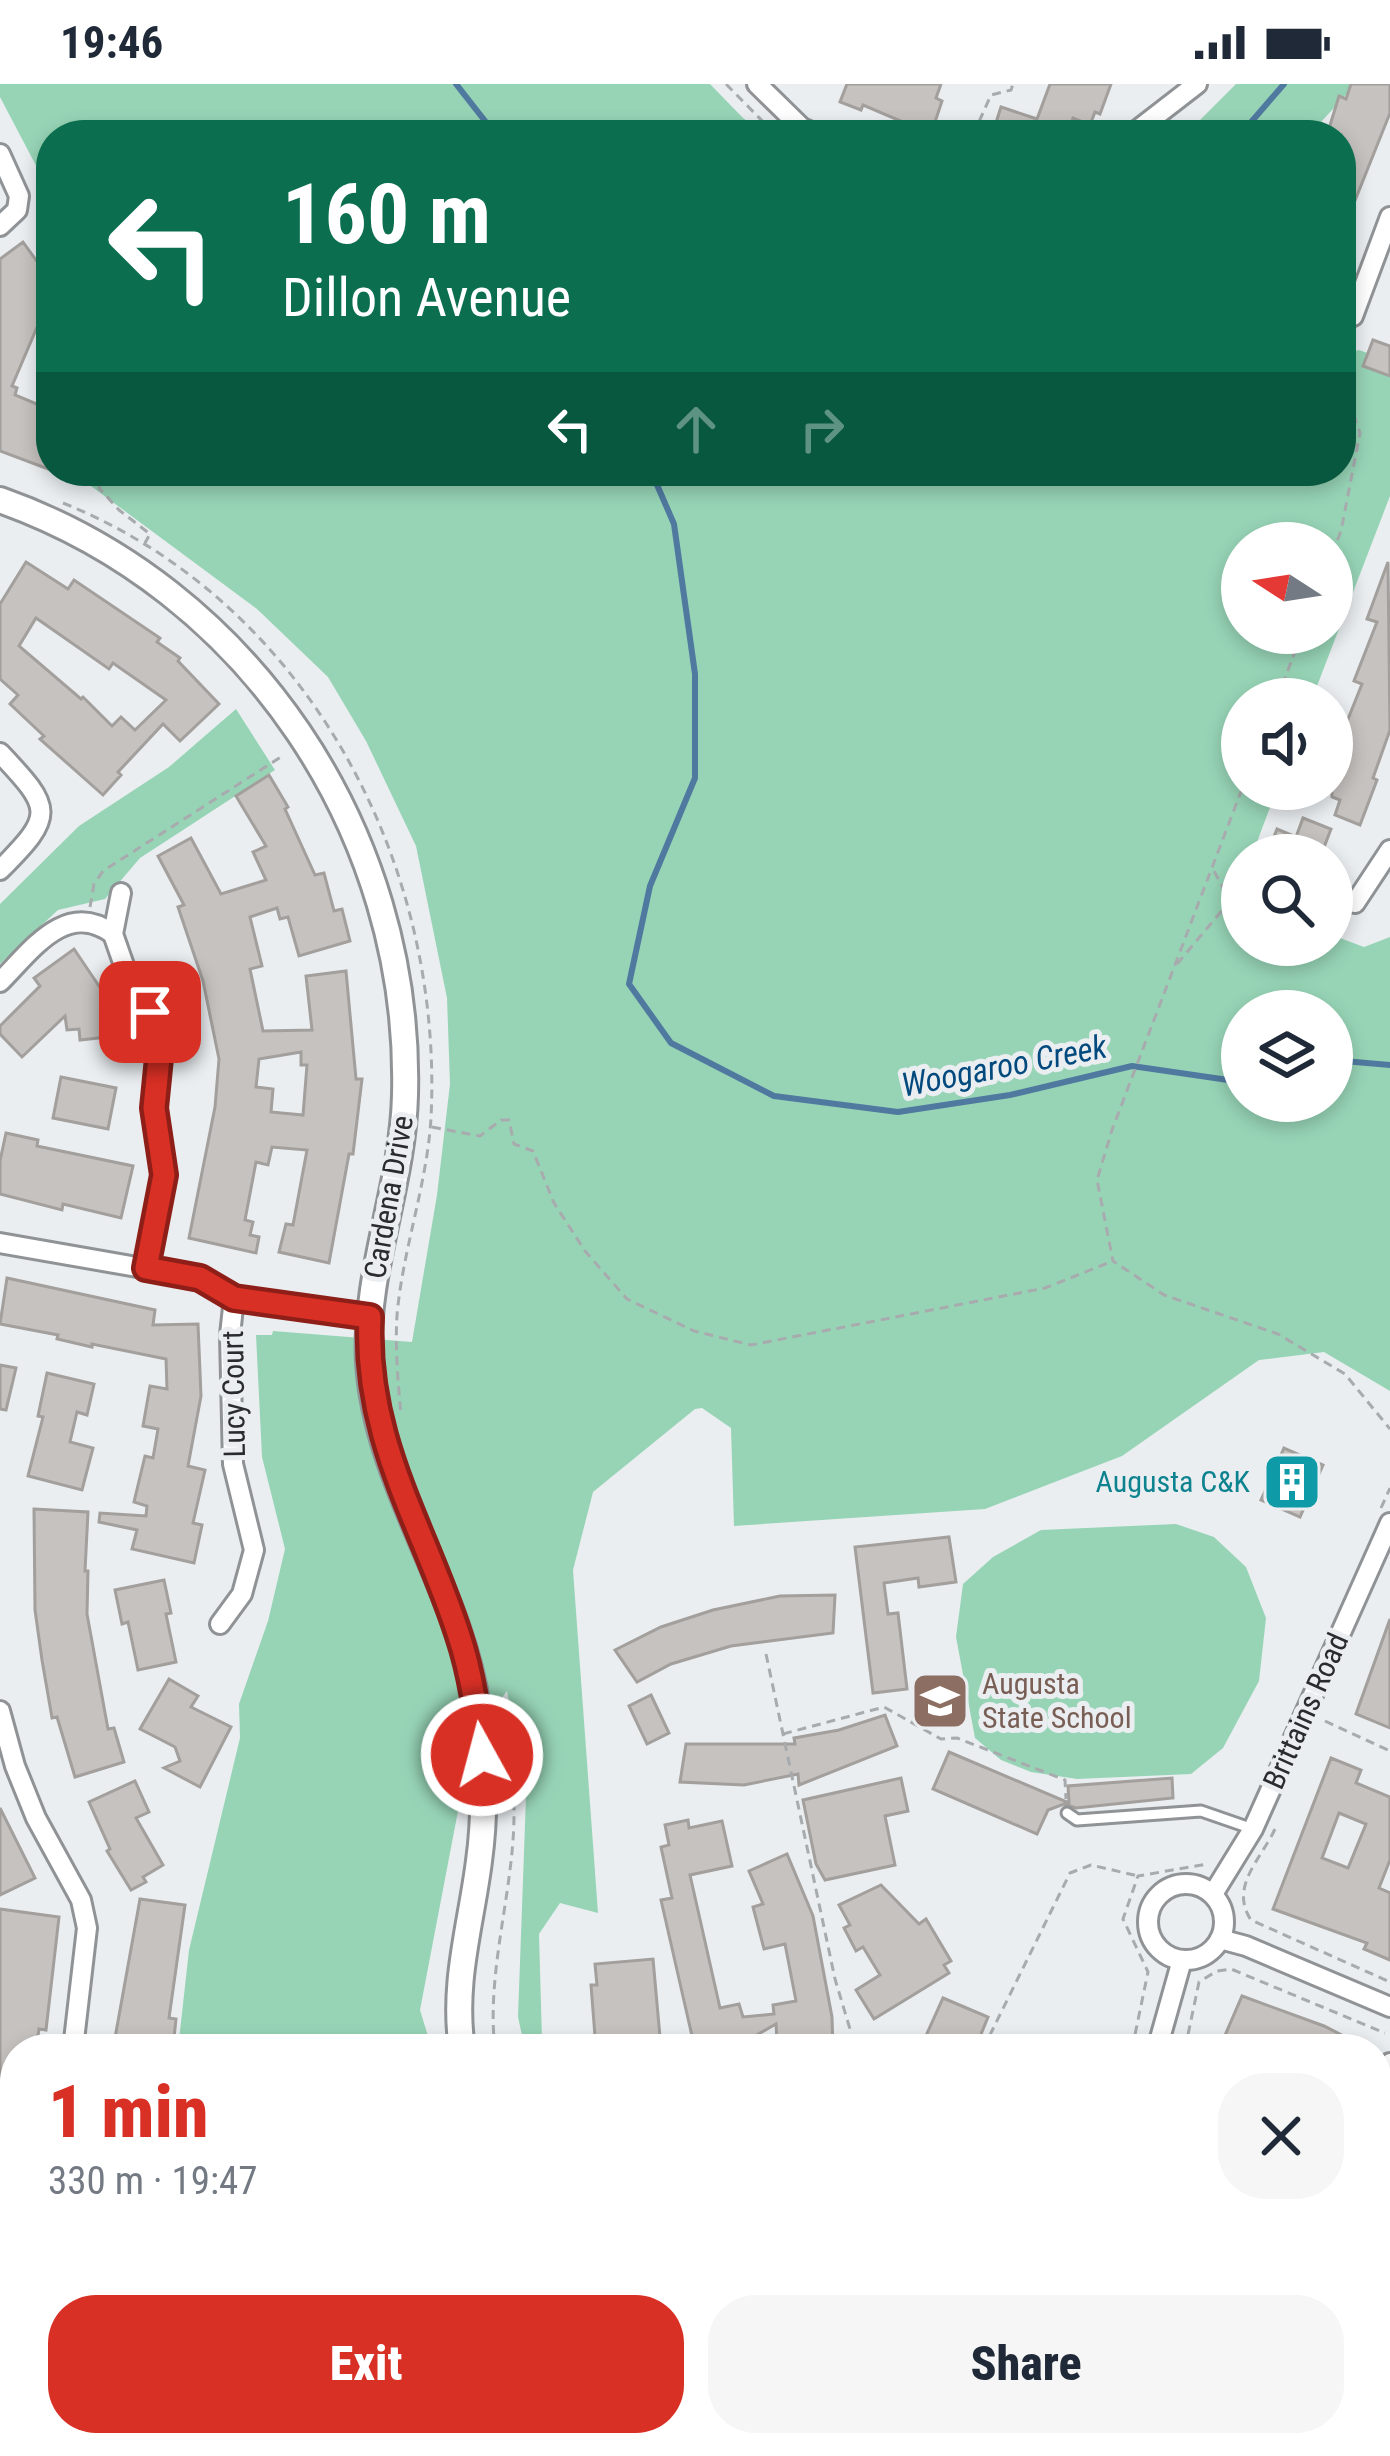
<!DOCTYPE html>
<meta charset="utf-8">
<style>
body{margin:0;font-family:"Roboto Condensed",sans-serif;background:#f6f6f7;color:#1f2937;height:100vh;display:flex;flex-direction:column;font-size:45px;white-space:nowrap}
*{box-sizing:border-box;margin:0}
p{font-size:39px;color:#747a83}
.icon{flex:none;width:66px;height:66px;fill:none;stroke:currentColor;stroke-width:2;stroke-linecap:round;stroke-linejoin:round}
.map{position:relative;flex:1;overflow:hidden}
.details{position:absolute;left:0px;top:1950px;width:1392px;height:423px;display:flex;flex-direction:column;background:#fff;border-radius:48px 48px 0 0;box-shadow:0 6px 18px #0003}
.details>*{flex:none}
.guide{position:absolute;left:36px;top:36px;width:1320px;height:366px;border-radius:48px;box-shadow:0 6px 18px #0003;background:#0b6e4f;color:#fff;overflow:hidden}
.needle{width:78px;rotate:282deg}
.fabs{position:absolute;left:1221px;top:438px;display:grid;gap:24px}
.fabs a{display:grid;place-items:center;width:132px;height:132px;border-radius:50%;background:#fff;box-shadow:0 6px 18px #0003;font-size:60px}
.pin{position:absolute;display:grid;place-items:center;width:102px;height:102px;color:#fff;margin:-51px;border-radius:24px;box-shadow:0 6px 18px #0006}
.me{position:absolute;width:132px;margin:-66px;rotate:353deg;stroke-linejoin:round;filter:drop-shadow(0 0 9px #0008)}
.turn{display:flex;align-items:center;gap:42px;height:252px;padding:0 48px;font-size:54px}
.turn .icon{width:156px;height:156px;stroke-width:2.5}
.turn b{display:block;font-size:84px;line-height:102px}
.lanes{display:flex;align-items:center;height:114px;padding:0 48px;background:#0003;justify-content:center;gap:60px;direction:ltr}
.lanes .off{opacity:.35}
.round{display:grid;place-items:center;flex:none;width:126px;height:126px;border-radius:48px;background:#f6f6f7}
.overview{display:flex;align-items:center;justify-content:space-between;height:204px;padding:0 48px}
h1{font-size:72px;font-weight:800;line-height:90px;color:#d93025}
.button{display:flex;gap:24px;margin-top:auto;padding:24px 48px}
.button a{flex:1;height:138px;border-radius:48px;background:#d93025;color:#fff;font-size:48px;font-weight:800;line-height:138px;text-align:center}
.button a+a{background:#f6f6f7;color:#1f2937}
.status{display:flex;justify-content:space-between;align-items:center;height:84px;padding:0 60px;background:#fff;direction:ltr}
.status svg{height:33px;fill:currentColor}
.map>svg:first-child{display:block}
</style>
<div class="status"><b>19:46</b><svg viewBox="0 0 49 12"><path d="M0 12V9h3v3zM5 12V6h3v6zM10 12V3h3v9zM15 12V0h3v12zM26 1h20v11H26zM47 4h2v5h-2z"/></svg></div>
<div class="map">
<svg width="1390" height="2372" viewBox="0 0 1390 2372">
<rect width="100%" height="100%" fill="#eaeef1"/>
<g fill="#97d4b6" fill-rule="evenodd">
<polygon points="0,0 710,0 743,34 767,51 51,51 51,100 42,93 0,13"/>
<polygon points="1236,0 1356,0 1309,51 1185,51"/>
<path d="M1359 266 1390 277V412L1312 615H1242V705H1277L1252 771H1242V797L1236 812 1242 815V861H1332V851L1364 863 1390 853V1307L1324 1268 1259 1276 1122 1372 985 1425 734 1442 731 1344 702 1324 695 1325 593 1408 573 1486 598 1829 560 1819 539 1850 542 1956 574 1950 576 1965H525L518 1933 526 1713 507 1607 457 1673 462 1706 420 1926 432 1965H178L189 1866 240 1654 239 1620 268 1537 285 1465 262 1373 256 1251H272L273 1247 412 1258 437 1111 450 1000 447 914 416 762 366 657 328 593 257 525 91 402 96 387H1341V271ZM1242 459H1332V549H1242ZM1242 927H1332V1017H1242Z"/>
<polygon points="236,625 275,686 140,774 105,815 58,826 0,880 0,820 79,742 169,683"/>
<polygon points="1176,1440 1214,1453 1246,1483 1266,1534 1259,1597 1223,1664 1191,1690 1077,1695 1031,1688 1001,1676 975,1654 956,1553 963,1500 993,1473 1041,1446"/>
<polygon points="0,2071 15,2079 15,2358 723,2358 733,2372 0,2372"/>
</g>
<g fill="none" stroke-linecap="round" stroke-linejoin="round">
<g stroke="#5079a0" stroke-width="6">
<polyline points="456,0 496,51"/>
<polyline points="494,47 514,51"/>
<polyline points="1240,51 1284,0"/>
<polyline points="651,387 674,440 695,590 695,694 650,802 629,900 671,959 774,1012 898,1028 1010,1011 1132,982 1242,998"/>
<polyline points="1332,976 1390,981"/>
</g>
</g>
<g fill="#c6c2bf" stroke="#a29f9c" stroke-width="3" fill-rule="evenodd">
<polygon points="847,0 941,0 936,14 942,17 931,50 863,21 861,26 840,18"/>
<polygon points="1050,0 1111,0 1100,30 1095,28 1090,41 1073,34 1067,51 992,51 1001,23 1037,35"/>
<polygon points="1351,0 1390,0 1390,29 1342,149 1341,51 1327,51 1339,12 1346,15"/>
<polygon points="23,158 51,197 51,231 38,241 12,302 17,304 15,311 51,326 51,386 0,367 0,175"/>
<polygon points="1373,256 1390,262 1390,292 1363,282"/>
<path d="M26 478 68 505 74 496 160 554 157 558 180 574 178 577 219 620 180 657 163 640 118 688 121 691 103 711 40 655 44 652 10 620 18 611 0 595V520ZM36 534 109 585 113 579 166 616 135 646 121 633 112 642 83 613 81 615 19 562Z"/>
<polygon points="1388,478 1390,646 1373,694 1377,696 1360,741 1335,731 1340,716 1332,713 1332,675 1362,600 1354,597 1377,538 1367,535"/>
<path d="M269 691 288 723 285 725 315 791 324 789 334 827 342 825 350 857 299 872 288 833 280 835 277 824 250 833 262 882 250 885 263 947 312 946 306 892 346 887 356 995H362L353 1070H349L329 1179 279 1168 286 1140 293 1141 307 1066 272 1063 268 1081 256 1078 245 1136 253 1138 250 1151 259 1153 256 1169 189 1154 215 1023 219 975 203 897 178 823 184 821 158 772 191 754 221 810 266 796 253 768 266 762 236 712ZM301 968V981H307L303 1031 271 1028 273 1005 256 1003 259 975Z"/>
<polygon points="1303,734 1331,745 1321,771 1267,771 1277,745 1296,753"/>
<polygon points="74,865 101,905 108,953 80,956 79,945 67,946 65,932 22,973 0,950 0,942 40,902 34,894"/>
<polygon points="61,993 116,1004 108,1045 53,1034"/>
<polygon points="6,1049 38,1056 37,1062 133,1082 121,1134 63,1120 62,1126 0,1110 0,1077"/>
<polygon points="7,1194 155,1226 153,1241 198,1240 201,1312 188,1382 205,1386 193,1439 202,1441 194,1479 132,1465 137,1446 99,1438 100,1429 146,1432 147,1422 134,1418 145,1372 153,1374 158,1345 143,1342 150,1302 167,1305 166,1275 92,1260 92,1263 57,1255 58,1251 0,1240"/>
<polygon points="0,1281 16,1284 6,1326 0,1325"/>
<polygon points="47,1289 94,1300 87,1331 77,1328 70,1358 93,1364 82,1406 28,1392 43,1333 38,1332"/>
<polygon points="1284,1364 1323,1381 1300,1433 1261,1416"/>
<polygon points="34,1425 88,1428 85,1487 88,1487 87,1530 108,1645 114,1644 124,1678 75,1693 57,1633 52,1634 42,1576 35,1526"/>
<polygon points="949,1453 956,1498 919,1503 918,1494 884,1499 888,1530 898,1529 907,1605 873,1609 855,1463"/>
<polygon points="164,1496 171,1529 166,1530 176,1578 138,1586 128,1538 122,1540 115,1506"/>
<polygon points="835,1511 833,1549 731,1562 671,1580 637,1598 615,1566 661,1543 713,1526 780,1512"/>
<polygon points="1390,1535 1390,1644 1356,1630"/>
<polygon points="169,1595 198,1612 191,1623 231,1643 200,1703 164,1684 180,1677 175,1663 140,1645"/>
<polygon points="651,1611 669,1649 647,1660 629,1622"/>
<polygon points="885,1631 897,1662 799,1701 798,1690 744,1701 680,1698 686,1660 795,1660 794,1654 839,1646"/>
<polygon points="949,1668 1069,1719 1068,1702 1172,1694 1173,1714 1076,1724 1064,1720 1048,1726 1037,1750 933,1705"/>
<path d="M1331 1674 1361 1686 1356 1699 1390 1713V1776L1379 1804 1390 1809V1876L1364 1865 1367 1859 1273 1825ZM1339 1729 1366 1740 1348 1784 1322 1774Z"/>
<polygon points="901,1694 908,1727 885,1732 895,1781 825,1796 816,1780 803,1716"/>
<polygon points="135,1697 149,1728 136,1734 163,1781 143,1793 146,1798 131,1806 107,1767 110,1765 89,1718"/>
<polygon points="0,1724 35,1794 0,1811"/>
<polygon points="688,1736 689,1744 722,1737 732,1782 690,1791 720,1924 739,1920 743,1933 774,1930 773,1921 796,1917 785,1860 764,1865 753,1823 763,1820 749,1787 787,1770 813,1832 832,1933 833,1965 791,1965 789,1956 777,1958 776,1940 732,1965 695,1965 661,1816 672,1814 661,1763 669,1761 665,1741"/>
<polygon points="881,1801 919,1840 926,1835 951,1877 944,1881 949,1889 874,1935 856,1906 880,1891 863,1863 856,1867 844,1844 850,1841 839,1821"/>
<polygon points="140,1815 185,1821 169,1934 176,1935 174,1954 167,1953 165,1965 113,1965"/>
<polygon points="0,1825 59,1833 46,1946 39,1945 36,1965 15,1965 15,1994 0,1992"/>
<polygon points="653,1875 660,1953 654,1954 655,1965 596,1965 591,1901 597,1901 595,1880"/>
<polygon points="1242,1912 1324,1942 1369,1965 1245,1965 1223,1956"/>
<polygon points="943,1914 988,1933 975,1965 920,1965"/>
</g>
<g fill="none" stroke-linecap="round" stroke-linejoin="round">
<defs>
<polyline id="lane" points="1067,1729 1077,1736 1201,1727 1253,1745"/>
<g id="street">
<polyline points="757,0 802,44 818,51"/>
<polyline points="1131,51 1197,0"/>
<polyline points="0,70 19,112 17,126 0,142"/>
<polyline points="1341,236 1353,232 1390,133"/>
<path d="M0 669C53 725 55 731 0 786"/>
<polyline points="121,809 113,850 127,890 150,928 160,965 154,1024 164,1091 146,1185"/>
<polyline points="1355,819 1390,766"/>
<path d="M0 898C31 867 66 815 113 850"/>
<polyline points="0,1159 200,1194 234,1214 370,1233"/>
<polyline points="220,1540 242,1510 254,1466 233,1380 230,1251 234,1214"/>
<polyline points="0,1627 15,1682 36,1734 81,1816 87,1844 73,1965"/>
<circle cx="1186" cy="1838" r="38"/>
<polyline points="1213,1810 1253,1745 1390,1439"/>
<polyline points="1220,1855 1246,1862 1390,1923"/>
<polyline points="1157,1965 1182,1876"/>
<polyline points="1377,2009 1390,1979"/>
<polyline points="0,2052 15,2052"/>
<polyline points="934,2372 955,2358"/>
</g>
<g id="secondary">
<path d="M0 416C249 504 412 749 405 1011 403 1102 364 1188 369 1279 377 1402 460 1503 477 1623 484 1674 486 1726 479 1777 471 1841 452 1899 462 1965"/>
<polyline points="759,2358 771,2372"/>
</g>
</defs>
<use href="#lane" stroke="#909396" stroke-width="15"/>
<use href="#street" stroke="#909396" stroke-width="24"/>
<use href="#secondary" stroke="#909396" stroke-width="30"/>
<g stroke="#a8abae" stroke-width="3" stroke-dasharray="9 6" stroke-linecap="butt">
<polyline points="726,0 776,51"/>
<polyline points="973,51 991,11 1011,6 1013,0"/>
<polyline points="106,387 99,404 119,426 150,450 145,459"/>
<path d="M63 419C307 517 444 779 431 1034 427 1101 403 1164 397 1231 395 1264 398 1298 401 1331"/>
<polyline points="1332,470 1341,447 1360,349 1341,294"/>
<polyline points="1277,615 1302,549"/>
<polyline points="1242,705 1112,1046 1097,1096 1113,1177 1164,1211 1278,1250 1345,1290 1390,1345"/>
<polyline points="1214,787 1230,817 1242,821"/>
<polyline points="90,823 94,800 103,787 284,671"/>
<polyline points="1177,880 1230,817"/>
<polyline points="432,1043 480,1052 501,1036 509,1036 514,1060 533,1067 554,1119 585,1167 627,1215 694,1247 751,1261 1045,1204 1113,1177"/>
<polyline points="1381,1424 1390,1404"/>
<polyline points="766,1570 835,1895 856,1965"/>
<polyline points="1325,1637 1390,1667"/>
<polyline points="783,1650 884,1623 941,1655 957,1654 1065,1696 1066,1715"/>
<path d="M1275 1745C1261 1775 1229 1803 1251 1836L1390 1898"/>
<path d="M495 1965C483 1863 535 1757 504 1659"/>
<polyline points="983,1965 1070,1789 1091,1781 1138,1792"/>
<polyline points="1132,1965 1148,1888 1123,1835 1138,1792 1207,1780"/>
<polyline points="1185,1965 1199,1898 1217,1887 1231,1885 1385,1949"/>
<polyline points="792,2358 802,2372"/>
<polyline points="898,2372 919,2358"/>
</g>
<use href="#lane" stroke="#fff" stroke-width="9"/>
<use href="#street" stroke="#fff" stroke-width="18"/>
<use href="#secondary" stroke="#fff" stroke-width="24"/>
</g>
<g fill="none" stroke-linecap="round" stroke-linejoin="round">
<defs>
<path id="route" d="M150 928 160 964 154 1024 164 1091 146 1184 200 1194 234 1214 370 1233C364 1356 423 1440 459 1552 472 1591 477 1630 482 1671"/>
</defs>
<use href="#route" stroke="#8d1f18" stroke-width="30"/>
<use href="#route" stroke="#d93025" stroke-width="21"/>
</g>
<defs>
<symbol id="building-square" viewBox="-11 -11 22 22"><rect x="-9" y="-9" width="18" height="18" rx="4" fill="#0f9aa8" stroke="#eaeef1"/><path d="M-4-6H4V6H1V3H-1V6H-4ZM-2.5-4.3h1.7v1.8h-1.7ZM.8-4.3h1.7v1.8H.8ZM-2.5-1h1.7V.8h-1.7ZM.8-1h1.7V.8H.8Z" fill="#fff"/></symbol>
<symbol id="school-square" viewBox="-11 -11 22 22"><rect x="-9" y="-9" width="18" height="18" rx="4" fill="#8d6e63" stroke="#eaeef1"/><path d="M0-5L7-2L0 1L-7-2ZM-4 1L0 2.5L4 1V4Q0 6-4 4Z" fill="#fff"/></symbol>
</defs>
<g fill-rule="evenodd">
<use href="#building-square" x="1259" y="1365" width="66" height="66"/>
<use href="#school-square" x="907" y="1584" width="66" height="66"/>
</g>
<g text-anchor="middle" stroke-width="10" stroke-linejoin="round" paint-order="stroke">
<g font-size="30" fill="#2a2b2c" stroke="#eaeef1">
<text transform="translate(389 1113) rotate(-80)" y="10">Cardena Drive</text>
<text transform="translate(234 1310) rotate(-91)" y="10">Lucy Court</text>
<text transform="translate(1306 1627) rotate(-66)" y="10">Brittains Road</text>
</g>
<g font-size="30" fill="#0d838f" stroke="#eaeef1" text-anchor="end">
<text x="1250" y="1408">Augusta C&amp;K</text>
</g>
<g font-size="30" fill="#785e54" stroke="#eaeef1" text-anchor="start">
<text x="982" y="1610">Augusta<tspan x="982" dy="34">State School</tspan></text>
</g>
<g font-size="33" font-style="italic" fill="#024a7d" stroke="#eaeef1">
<text transform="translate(1004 981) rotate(-11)" y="12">Woogaroo Creek</text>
</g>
</g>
</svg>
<div class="fabs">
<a><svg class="needle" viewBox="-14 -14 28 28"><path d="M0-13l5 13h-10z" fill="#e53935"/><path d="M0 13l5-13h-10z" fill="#747a83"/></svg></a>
<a><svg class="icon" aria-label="sound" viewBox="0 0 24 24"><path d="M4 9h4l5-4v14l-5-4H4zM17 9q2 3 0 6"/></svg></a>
<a><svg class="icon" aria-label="search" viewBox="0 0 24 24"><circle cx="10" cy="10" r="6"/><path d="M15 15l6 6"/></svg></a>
<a><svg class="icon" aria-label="layers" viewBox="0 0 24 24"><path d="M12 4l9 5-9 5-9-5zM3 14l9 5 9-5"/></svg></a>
</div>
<div class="pin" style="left:150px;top:928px;background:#d93025"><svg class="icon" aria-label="arrive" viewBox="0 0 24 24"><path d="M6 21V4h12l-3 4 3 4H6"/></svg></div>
<svg class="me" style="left:482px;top:1671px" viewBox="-20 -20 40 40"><circle r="17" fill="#d93025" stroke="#fff" stroke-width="3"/><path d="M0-11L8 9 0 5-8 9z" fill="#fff"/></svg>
<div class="guide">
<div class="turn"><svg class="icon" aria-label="left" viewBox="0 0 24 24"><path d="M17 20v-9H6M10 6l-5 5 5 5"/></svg><div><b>160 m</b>Dillon Avenue</div></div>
<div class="lanes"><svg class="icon" aria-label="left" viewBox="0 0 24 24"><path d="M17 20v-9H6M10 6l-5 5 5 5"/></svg><svg class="icon off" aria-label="ahead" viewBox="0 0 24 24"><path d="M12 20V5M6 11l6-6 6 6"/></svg><svg class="icon off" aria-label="right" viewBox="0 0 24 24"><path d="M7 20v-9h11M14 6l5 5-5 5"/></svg></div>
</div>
<section class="details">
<div class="overview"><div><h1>1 min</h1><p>330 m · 19:47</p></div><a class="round"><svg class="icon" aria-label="close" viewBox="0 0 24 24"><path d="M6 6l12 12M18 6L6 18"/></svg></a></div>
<div class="button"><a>Exit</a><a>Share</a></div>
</section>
</div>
